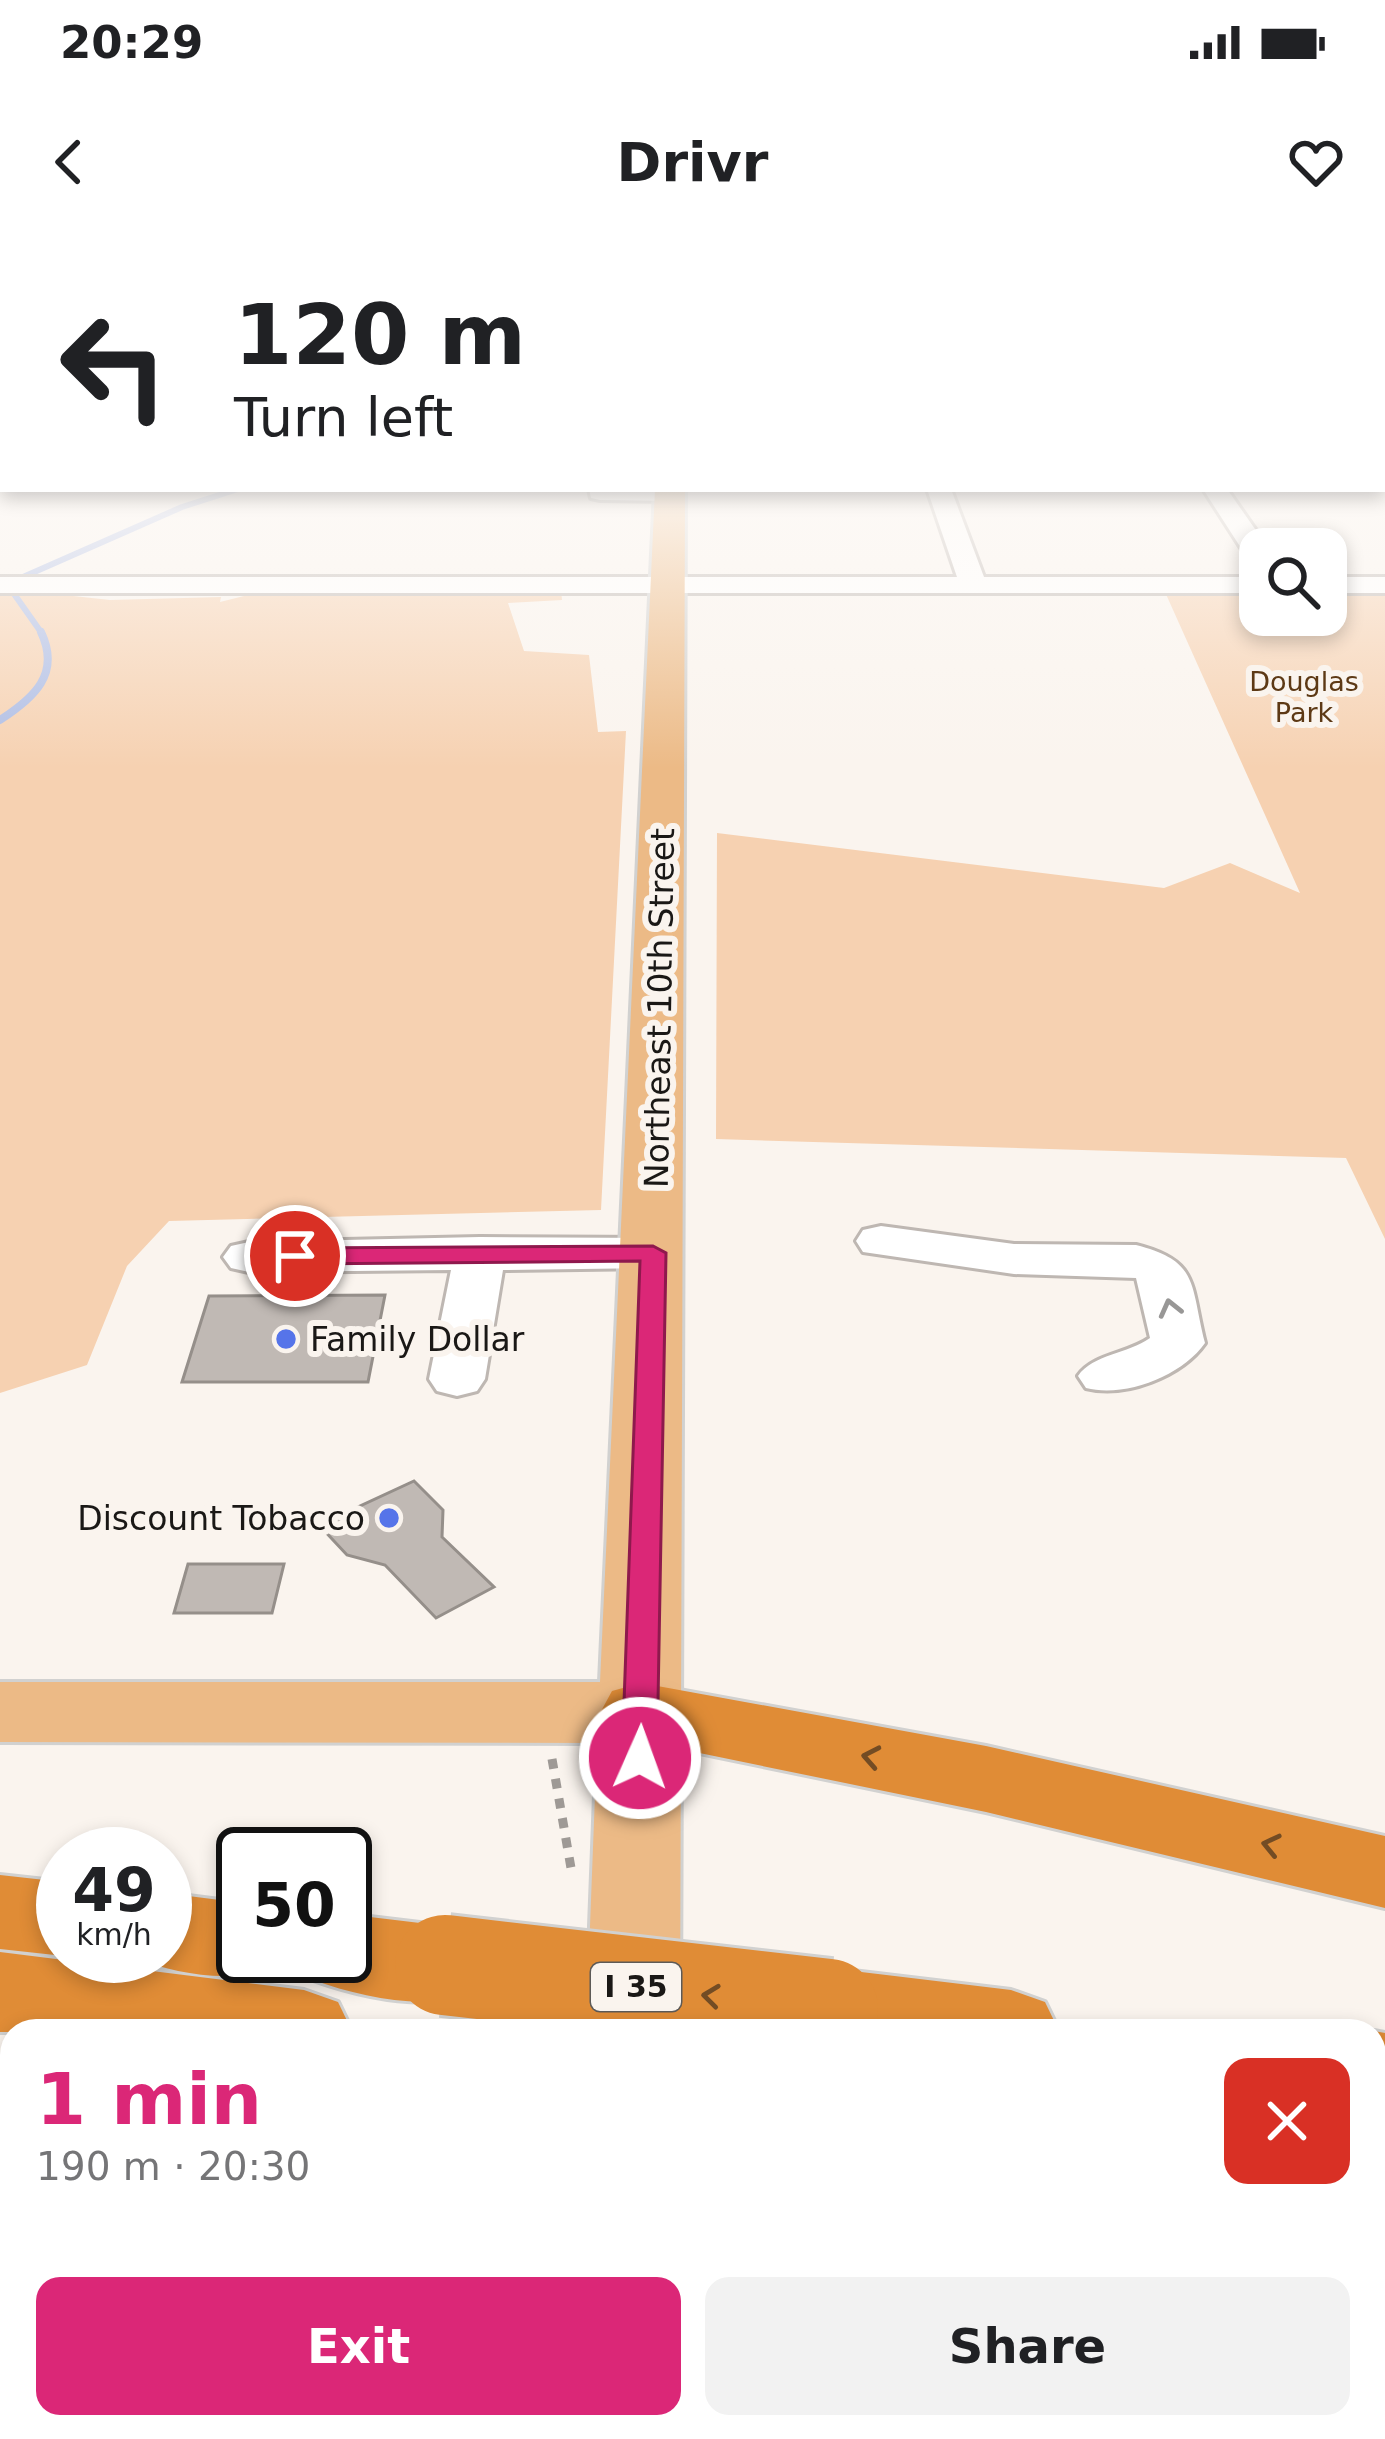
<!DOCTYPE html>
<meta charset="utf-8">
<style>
body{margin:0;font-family:"DejaVu Sans",sans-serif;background:#f2f2f2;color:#202124;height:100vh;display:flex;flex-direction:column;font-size:45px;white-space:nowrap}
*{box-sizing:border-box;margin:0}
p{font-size:39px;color:#757577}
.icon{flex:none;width:66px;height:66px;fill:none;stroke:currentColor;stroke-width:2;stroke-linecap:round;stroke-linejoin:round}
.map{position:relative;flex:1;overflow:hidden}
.panel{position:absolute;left:0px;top:1779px;width:1386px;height:420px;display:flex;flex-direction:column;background:#fff;border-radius:36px 36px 0 0;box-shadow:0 6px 18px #0003}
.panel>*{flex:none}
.banner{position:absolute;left:0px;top:0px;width:1386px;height:252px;box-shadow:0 6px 18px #0003;background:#fff;color:#202124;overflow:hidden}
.buttons{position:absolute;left:1239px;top:288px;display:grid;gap:24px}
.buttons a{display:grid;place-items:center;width:108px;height:108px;border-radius:24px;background:#fff;box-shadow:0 6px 18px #0003;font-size:60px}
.speed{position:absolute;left:36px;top:1587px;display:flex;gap:24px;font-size:60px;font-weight:700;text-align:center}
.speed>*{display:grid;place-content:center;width:156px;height:156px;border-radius:50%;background:#fff;box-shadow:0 6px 18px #0003;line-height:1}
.speed small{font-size:30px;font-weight:400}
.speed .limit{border:6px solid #111;border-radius:18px;background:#fff;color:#111}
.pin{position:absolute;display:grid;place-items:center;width:102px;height:102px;color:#fff;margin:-51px;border:6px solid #fff;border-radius:50%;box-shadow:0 3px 12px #0007}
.me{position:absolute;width:132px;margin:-66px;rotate:2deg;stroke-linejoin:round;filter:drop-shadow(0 0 9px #0008)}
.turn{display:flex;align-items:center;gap:42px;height:252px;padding:0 36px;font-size:54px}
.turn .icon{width:156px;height:156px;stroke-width:2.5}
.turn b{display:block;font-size:84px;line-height:102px}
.round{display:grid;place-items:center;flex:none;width:126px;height:126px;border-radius:24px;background:#f2f2f2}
.summary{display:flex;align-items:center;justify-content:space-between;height:204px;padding:0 36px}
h1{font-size:72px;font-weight:700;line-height:90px;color:#db2777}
.primary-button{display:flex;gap:24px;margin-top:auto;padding:24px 36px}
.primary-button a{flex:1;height:138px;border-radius:24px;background:#db2777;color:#fff;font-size:48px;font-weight:700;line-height:138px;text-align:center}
.primary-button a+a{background:#f2f2f2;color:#202124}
.status{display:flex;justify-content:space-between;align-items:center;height:84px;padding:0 60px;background:#fff;direction:ltr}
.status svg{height:33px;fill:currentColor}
header{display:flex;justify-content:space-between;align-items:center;height:156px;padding:0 36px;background:#fff;font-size:54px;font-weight:700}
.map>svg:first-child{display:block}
</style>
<div class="status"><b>20:29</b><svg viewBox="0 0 49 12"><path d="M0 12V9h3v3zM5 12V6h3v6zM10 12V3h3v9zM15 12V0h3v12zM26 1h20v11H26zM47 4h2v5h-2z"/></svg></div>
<header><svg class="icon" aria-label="back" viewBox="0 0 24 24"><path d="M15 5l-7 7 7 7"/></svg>Drivr<svg class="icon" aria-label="heart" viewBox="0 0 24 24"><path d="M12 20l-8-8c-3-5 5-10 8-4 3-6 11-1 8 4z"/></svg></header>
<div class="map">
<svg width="1385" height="2199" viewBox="0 0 1385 2199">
<rect width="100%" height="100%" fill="#faf4ee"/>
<g fill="#f6d1b1">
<polygon points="0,348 110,360 221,357 220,362 268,350 561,350 562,360 508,363 524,411 589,415 598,492 626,491 601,970 169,981 127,1026 87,1125 0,1153"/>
<polygon points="1165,352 1260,353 1260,375 1326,375 1326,353 1385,353 1385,999 1346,918 716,899 717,593 1164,648 1230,623 1300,653"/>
</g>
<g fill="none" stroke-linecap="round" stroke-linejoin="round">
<g stroke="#adbce4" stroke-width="6">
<polyline points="23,337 182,267 238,249"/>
<polyline points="12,351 43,395"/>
</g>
<path stroke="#adbce4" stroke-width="8" d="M0 480C34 458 61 434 41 392"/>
</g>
<g fill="#c0b9b4" stroke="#958f8a" stroke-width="3">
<polygon points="385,1055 368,1142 182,1142 209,1056"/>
<polygon points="414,1241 443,1270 442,1297 494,1347 436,1378 385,1325 347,1315 319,1285"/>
<polygon points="188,1324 284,1324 272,1373 174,1373"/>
</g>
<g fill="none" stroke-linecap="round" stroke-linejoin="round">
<defs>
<g id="minor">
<polygon points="589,249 679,249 682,254 670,261 600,260 591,258"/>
<polygon points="927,249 951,249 984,337 1260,337 1260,353 0,353 0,337 957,337"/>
<polygon points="1203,249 1227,249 1269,309 1260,309 1260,324 1250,322"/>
<rect x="1326" y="337" width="59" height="16"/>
<path d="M881 986 1014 1004 1136 1005C1200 1021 1190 1045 1205 1103 1182 1136 1125 1158 1086 1148L1078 1136C1093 1114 1128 1114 1150 1098L1136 1038 1014 1034 863 1012 856 1001 863 990Z"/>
<polygon points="480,997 653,998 671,1002 679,1013 671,1024 653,1028 503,1030 485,1139 477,1151 457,1156 437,1151 429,1139 451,1030 249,1032 231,1028 223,1017 231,1006 249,1002"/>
</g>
<g id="major">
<polygon points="655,249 685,249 680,1787 678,1791 586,1791 597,1503 0,1502 0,1442 600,1442"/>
<rect x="565" y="2187" width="112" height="12"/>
</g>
<g id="highway">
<polygon points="641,1443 986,1506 1385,1596 1385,1668 986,1572 612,1495 600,1473 612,1451"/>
<polygon points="0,1635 63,1642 64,1716 0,1709"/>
<path d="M165 1653 243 1663V1716H281L275 1728C228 1744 179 1734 133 1718L165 1716Z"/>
<path d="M345 1674 445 1686 478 1697 491 1725 478 1753C426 1771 364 1758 313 1740L301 1716H345Z"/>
<polygon points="0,1712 304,1750 338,1762 352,1791 0,1792"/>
<polygon points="828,1728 1011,1750 1045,1762 1059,1791 791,1791 781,1769 795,1740"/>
<polygon points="1374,1791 1385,1793 1385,1879 1374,1877"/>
<polygon points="1374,1880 1385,1881 1385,1973 1374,1972"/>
</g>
</defs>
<use href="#minor" stroke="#beb7b2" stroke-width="6"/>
<use href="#major" stroke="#d1d1d0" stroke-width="6"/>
<use href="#highway" stroke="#d1d1d0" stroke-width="6"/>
<polyline stroke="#9e9995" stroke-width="9" stroke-dasharray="10 10" stroke-linecap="butt" points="552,1519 571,1628"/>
<use href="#minor" fill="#fff" fill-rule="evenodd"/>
<use href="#major" fill="#ecba86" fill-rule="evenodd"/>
<use href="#highway" fill="#e08c36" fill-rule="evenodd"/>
<defs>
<polyline id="highway-bridge" points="445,1725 828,1769"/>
</defs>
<use href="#highway-bridge" stroke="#d1d1d0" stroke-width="106" stroke-linecap="butt"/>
<use href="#highway-bridge" stroke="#e08c36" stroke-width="100"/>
</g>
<defs><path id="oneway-chevron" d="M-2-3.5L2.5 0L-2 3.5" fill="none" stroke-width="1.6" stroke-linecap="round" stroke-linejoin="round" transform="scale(3)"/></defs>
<use stroke="#989796" href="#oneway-chevron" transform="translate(1170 1068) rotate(-104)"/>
<g stroke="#734c24">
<use href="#oneway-chevron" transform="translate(871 1517) rotate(-169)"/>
<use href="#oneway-chevron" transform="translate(1271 1605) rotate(-167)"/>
<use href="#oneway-chevron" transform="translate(711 1756) rotate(-173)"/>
</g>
<linearGradient id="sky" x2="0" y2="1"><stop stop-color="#90b7e6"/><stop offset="0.42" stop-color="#fdfaf7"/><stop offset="1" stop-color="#fdfaf7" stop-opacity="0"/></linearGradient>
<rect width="1385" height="528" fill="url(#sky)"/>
<polygon fill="#db2777" stroke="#8e194d" stroke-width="3" points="653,1006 666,1013 657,1518 652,1528 640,1532 627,1528 622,1518 640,1021 295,1024 282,1016 295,1008"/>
<g fill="#5674e9" stroke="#faf4ee" stroke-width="4.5">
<circle cx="286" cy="1099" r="12"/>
<circle cx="389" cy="1278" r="12"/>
</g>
<g text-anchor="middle" stroke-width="12" stroke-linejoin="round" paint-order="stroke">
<g font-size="27" fill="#5d3915" stroke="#faf4ee">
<text x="1304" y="451">Douglas<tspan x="1304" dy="31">Park</tspan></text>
</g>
<rect fill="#faf4ee" stroke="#5d5a57" stroke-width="3" x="591" y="1723" width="90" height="48" rx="9"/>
<g font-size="30" font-weight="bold" fill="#1a1816">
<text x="636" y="1757">I 35</text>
</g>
<g font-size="33" fill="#1a1816" stroke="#faf4ee">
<text transform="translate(659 768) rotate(-89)" y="12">Northeast 10th Street</text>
</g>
<g font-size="33" fill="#1a1816" stroke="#faf4ee" text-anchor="start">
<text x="310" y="1111">Family Dollar</text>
<text x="365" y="1290" text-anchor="end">Discount Tobacco</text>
</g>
</g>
</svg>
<div class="buttons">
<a><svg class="icon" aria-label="search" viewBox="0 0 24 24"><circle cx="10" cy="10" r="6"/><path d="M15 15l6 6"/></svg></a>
</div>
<div class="speed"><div>49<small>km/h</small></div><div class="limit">50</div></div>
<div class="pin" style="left:295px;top:1016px;background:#d93025"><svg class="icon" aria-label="arrive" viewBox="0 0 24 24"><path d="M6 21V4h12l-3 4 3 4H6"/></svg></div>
<svg class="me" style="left:640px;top:1518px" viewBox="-20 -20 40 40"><circle r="17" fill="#db2777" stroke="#fff" stroke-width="3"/><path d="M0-11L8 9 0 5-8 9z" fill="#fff"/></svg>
<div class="banner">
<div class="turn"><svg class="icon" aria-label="left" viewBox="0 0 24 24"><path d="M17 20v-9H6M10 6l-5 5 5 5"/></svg><div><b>120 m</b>Turn left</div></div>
</div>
<section class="panel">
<div class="summary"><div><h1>1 min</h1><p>190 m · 20:30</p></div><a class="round" style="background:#d93025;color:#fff"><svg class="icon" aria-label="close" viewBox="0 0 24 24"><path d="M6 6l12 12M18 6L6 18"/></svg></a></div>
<div class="primary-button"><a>Exit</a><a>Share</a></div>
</section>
</div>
